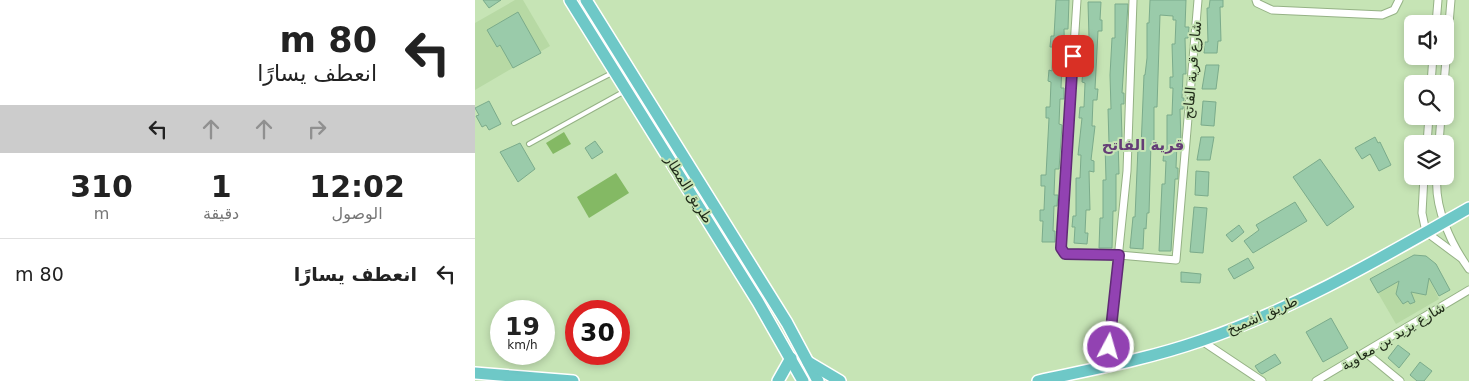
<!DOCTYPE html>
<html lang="ar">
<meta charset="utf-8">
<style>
body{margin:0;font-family:"DejaVu Sans","Noto Naskh Arabic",sans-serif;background:#f6f6f6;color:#222;direction:rtl;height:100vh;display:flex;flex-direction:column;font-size:19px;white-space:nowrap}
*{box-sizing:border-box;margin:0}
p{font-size:16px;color:#767676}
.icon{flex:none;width:28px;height:28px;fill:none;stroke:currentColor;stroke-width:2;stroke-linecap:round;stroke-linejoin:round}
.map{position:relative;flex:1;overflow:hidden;direction:ltr}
.side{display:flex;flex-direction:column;background:#fff;width:475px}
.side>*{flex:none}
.hud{background:#fff;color:#222;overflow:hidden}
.tools{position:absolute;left:929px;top:15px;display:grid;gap:10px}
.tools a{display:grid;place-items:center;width:50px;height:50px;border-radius:8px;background:#fff;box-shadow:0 2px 8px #0003;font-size:25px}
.speed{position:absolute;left:15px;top:300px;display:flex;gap:10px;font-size:25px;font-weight:700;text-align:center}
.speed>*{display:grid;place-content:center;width:65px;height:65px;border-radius:50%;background:#fff;box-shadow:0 2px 8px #0003;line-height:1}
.speed small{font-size:12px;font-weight:400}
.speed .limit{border:8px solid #d22;background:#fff;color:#111}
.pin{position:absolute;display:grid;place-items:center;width:42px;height:42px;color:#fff;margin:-21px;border-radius:10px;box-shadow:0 2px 8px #0006}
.me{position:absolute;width:55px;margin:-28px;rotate:6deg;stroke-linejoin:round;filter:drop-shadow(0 0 4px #0008)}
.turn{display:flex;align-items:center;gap:18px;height:105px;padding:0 15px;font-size:22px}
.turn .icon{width:65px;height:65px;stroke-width:2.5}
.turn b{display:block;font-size:35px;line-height:42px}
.lanes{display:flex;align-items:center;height:48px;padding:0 15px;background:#0003;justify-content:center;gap:25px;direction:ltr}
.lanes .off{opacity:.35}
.eta{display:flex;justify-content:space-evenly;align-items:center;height:85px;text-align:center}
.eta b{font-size:30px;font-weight:700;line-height:35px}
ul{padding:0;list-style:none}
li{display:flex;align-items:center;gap:15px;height:70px;padding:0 15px;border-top:1px solid #e0e0e0}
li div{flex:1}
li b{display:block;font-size:19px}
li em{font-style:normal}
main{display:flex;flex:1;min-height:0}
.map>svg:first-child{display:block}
</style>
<main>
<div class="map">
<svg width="994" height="381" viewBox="0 0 994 381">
<rect width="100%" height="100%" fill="#c6e4b5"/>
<g fill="#b7d9a4">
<polygon points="40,0 48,0 75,46 0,90 0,23"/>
<polygon points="949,267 964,299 921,324 903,293"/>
</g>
<g fill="#84b964">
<polygon points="89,132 96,144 78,154 71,143"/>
<polygon points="141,173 154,193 114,218 102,197"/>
</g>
<g fill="#9acbaa" stroke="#7bab8b">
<polygon points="8,0 26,0 14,8"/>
<polygon points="581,0 594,0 593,29 589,29 590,65 587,65 586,88 589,88 589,99 585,99 584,124 587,125 584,169 580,169 579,195 583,195 582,206 579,206 578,231 580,231 580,242 567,242 568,221 565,221 565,210 569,210 570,186 566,186 566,175 571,175 574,118 571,118 571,107 575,107 576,82 573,81 574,70 577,71 578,47 575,47 576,36 579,36"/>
<polygon points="675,0 711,0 710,27 714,27 713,38 710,38 711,74 708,74 707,98 709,98 708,109 705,109 706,143 702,143 701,168 703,168 703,179 700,179 696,251 684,251 687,184 690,184 691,161 688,161 689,150 692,150 692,115 697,115 698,88 695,88 695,77 698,77 697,44 700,44 701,20 698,20 698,16 685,15 682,107 679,107 679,143 676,143 674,213 672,213 671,229 669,228 668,249 655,248 658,217 660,217 663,148 666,148 669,75 670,75 672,58 672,23 674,23"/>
<polygon points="735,0 748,0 748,7 745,7 746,41 743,41 742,53 729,53 730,42 733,42 732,8 734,8"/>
<polygon points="613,2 626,2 625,20 627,20 627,31 623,31 620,89 623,89 622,100 618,100 617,126 620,126 616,160 619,161 619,172 614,171 615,210 611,210 610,233 613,233 612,244 599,243 600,227 597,227 598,216 601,216 601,178 605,178 606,155 603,155 607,118 604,118 605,107 609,107 610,83 607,82 610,38 614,38"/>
<polygon points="640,4 653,4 647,93 649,93 649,104 646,104 647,138 643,138 644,174 641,174 641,211 638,211 637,248 624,248 625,218 628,218 628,180 631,180 630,144 634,144 633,109 636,109 635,75 637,38 640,38"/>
<polygon points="43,12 66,53 38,68 25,45 22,47 12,30"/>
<polygon points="731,65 744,65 741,89 727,89"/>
<polygon points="14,101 26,124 14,130 11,125 7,127 1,116 4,115 0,108"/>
<polygon points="728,101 741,102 739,126 726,125"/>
<polygon points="726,137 739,137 735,160 722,160"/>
<polygon points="900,137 903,143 905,142 916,165 904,171 895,154 887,159 880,148"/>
<polygon points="120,141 128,152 117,159 110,148"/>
<polygon points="45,143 60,169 43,182 25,152"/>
<polygon points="845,159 879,207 852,226 818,177"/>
<polygon points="721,171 734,172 733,196 720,195"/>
<polygon points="820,202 832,221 778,253 769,241 784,230 781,225"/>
<polygon points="719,207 732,208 728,253 715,252"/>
<polygon points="764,225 769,232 757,242 751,235"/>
<polygon points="939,255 951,256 961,264 975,290 964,296 954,278 951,295 936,292 940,302 935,304 933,301 928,304 921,294 924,281 903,293 895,279"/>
<polygon points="773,258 779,268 759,279 753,269"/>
<polygon points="706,272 726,274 725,283 706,282"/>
<polygon points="856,318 873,348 848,362 831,332"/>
<polygon points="923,345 935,354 924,368 913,358"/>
<polygon points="800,354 806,363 787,374 784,372 780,366"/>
<polygon points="945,362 957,371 949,381 942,381 935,375"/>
</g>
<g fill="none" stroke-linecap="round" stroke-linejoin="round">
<defs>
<g id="service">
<polyline points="39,123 139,72"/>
<polyline points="54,144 150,91"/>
</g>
<g id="minor">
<polyline points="602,0 586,248 590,254 644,255 701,260 723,0"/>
<polyline points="781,0 782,3 797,10 907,15 919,10 924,0"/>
<polyline points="961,24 963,0"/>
<polyline points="956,84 958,56"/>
<polyline points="969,84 976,0"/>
<polyline points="952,144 954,116"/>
<polyline points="964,144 966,116"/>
<polyline points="949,176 947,213 951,232 986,258"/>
<path d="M962 176C959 208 976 244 994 269"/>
<polyline points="727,341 787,381"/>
<polyline points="891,353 925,381"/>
<polyline points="632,366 652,171 658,0"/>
<polyline points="841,381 994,290"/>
</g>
<g id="trunk">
<polyline points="95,0 283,302 328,381"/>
<polyline points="111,0 312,323 343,381"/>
<polyline points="333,362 365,381"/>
<polyline points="0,373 98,381"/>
<polyline points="303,381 316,358"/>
<path d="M563 381C618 369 673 359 725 341 820 309 908 257 994 208"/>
</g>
</defs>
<use href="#service" stroke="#95b285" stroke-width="6"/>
<use href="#minor" stroke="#95b285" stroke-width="9"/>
<use href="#trunk" stroke="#fff" stroke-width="14"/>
<use href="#service" stroke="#fff" stroke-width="4"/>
<use href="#minor" stroke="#fff" stroke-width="7"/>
<use href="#trunk" stroke="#6ec8c7" stroke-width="11"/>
</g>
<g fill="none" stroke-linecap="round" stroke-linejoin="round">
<defs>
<polyline id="route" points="598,56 586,248 590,254 644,255 634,347"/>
</defs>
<use href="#route" stroke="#5f2b74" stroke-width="12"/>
<use href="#route" stroke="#9242b2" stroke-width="9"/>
</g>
<g text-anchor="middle" stroke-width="4" stroke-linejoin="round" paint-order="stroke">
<g font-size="14" fill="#1f2a18" stroke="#c6e4b5">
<text transform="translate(717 70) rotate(-85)" y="5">شارع قرية الفاتح</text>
<text transform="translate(214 189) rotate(58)" y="5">طريق المطار</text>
<text transform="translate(787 315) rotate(-24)" y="5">طريق اشميخ</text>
<text transform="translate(918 336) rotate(-31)" y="5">شارع يزيد بن معاوية</text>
</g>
<g font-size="15" font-weight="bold" fill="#643d76" stroke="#c6e4b5">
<text x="668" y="150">قرية الفاتح</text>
</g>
</g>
</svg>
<div class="tools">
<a><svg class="icon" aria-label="sound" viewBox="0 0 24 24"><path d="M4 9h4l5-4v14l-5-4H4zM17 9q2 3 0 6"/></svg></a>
<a><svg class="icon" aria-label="search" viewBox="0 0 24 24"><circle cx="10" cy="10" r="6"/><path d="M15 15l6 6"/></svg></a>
<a><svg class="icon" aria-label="layers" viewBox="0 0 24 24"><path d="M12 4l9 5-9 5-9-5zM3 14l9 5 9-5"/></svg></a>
</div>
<div class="speed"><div>19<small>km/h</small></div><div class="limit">30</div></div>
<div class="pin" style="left:598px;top:56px;background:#d93025"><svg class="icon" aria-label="arrive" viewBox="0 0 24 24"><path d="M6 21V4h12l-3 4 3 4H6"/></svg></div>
<svg class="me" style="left:634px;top:347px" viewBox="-20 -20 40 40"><circle r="17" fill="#9242b2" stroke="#fff" stroke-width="3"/><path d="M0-11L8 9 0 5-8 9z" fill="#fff"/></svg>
</div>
<section class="side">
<div class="hud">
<div class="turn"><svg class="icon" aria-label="left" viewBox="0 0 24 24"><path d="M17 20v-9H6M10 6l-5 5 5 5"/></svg><div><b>80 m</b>انعطف يسارًا</div></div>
<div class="lanes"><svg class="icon" aria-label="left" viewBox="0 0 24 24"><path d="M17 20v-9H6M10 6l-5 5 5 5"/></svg><svg class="icon off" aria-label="ahead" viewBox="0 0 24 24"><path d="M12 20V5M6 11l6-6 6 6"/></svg><svg class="icon off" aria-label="ahead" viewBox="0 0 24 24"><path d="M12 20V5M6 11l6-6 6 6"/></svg><svg class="icon off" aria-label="right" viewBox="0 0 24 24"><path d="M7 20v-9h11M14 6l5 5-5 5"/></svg></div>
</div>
<div class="eta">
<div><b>12:02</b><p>الوصول</p></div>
<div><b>1</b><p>دقيقة</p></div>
<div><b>310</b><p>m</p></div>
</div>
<ul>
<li><svg class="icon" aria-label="left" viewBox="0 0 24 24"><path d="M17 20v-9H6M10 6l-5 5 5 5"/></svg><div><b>انعطف يسارًا</b></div><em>80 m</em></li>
</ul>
</section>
</main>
